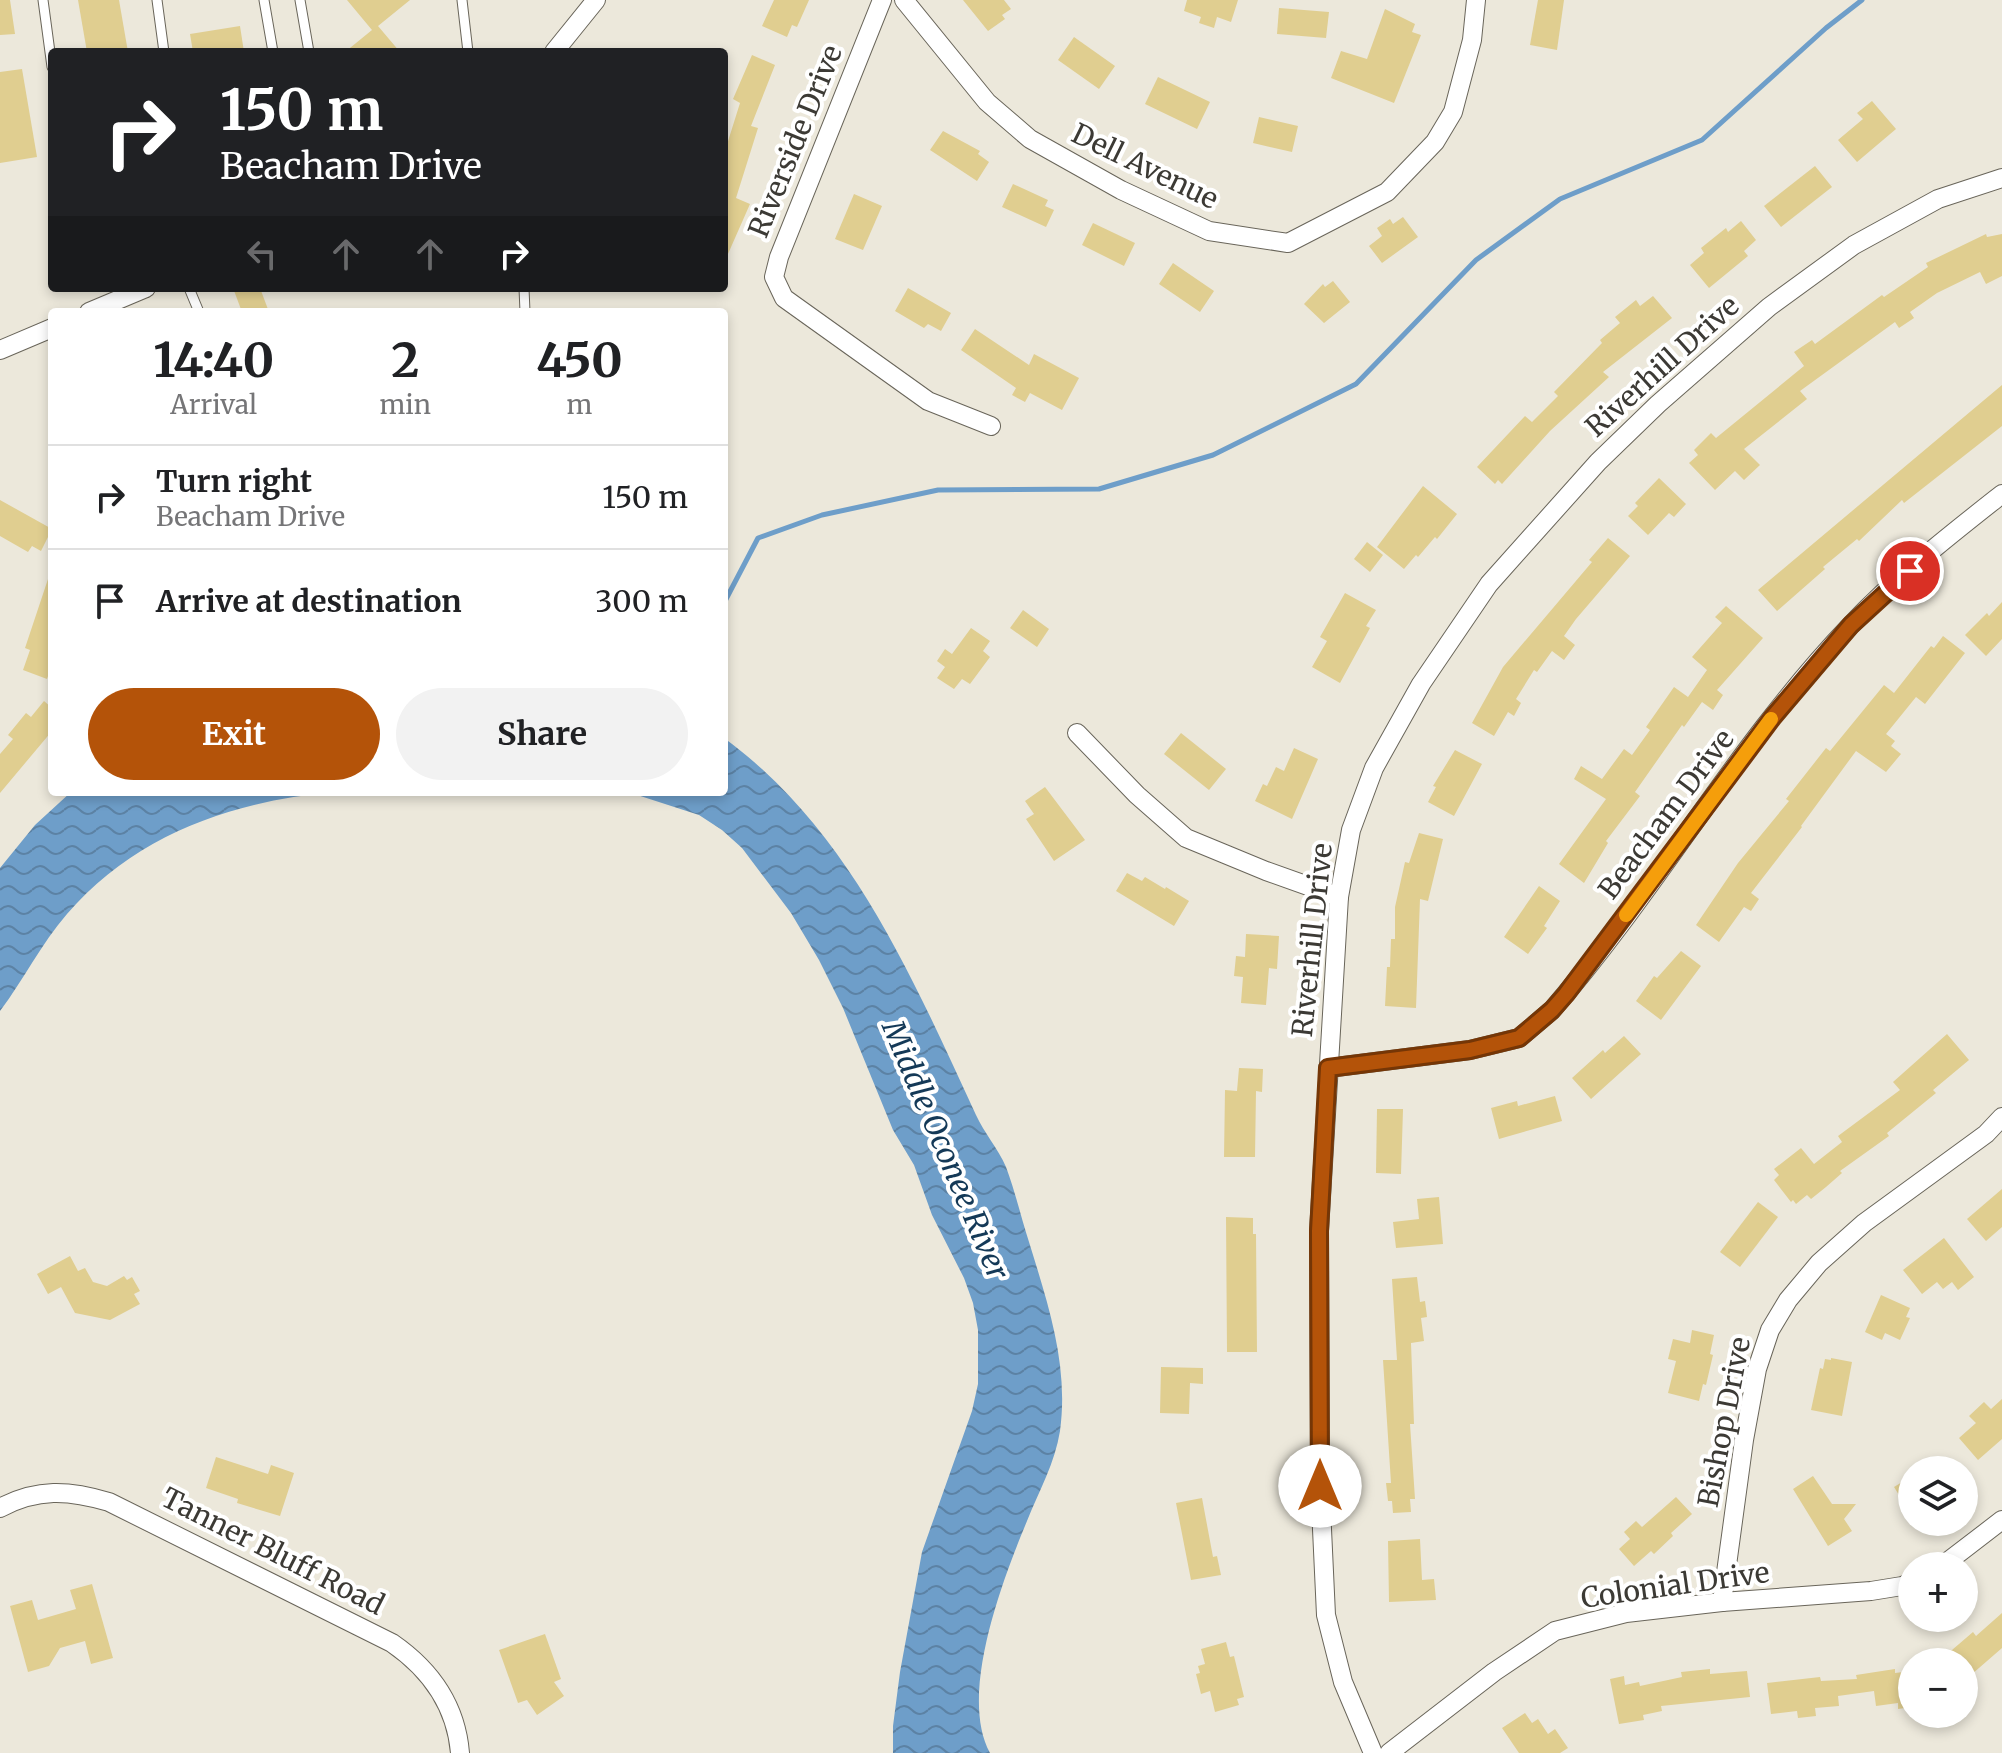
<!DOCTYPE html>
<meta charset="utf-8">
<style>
body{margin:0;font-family:Merriweather,serif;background:#f2f2f2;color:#202124;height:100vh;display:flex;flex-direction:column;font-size:30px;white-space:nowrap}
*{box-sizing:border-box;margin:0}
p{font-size:26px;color:#757577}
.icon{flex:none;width:44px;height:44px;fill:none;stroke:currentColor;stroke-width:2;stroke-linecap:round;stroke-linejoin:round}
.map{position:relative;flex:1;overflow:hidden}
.details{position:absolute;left:48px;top:308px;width:680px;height:488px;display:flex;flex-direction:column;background:#fff;border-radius:8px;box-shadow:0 4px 12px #0003}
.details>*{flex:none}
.guide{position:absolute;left:48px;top:48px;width:680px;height:244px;border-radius:8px;box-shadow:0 4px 12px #0003;background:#202124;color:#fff;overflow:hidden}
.tools{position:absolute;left:1898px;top:1456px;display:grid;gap:16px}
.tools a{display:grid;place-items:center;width:80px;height:80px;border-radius:50%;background:#fff;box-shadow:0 4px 12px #0003;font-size:40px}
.pin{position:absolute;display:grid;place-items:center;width:68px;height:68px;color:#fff;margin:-34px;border:4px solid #fff;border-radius:50%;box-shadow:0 2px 8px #0007}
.me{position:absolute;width:88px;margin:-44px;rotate:0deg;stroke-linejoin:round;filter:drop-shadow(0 0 6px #0008)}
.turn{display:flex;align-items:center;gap:28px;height:168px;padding:0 40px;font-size:36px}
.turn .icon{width:104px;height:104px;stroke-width:2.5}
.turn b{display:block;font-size:56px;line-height:68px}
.lanes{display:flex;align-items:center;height:76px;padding:0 40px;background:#0003;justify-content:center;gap:40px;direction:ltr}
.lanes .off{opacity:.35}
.eta{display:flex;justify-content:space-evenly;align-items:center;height:136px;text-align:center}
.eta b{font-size:48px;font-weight:700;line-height:56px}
.action{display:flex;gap:16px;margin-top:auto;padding:16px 40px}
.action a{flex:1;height:92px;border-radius:48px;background:#b45309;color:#fff;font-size:32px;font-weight:700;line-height:92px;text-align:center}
.action a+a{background:#f2f2f2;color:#202124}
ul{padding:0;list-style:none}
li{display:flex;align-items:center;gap:24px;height:104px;padding:0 40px;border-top:2px solid #e0e0e0}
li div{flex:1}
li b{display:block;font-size:30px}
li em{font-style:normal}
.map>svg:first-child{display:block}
</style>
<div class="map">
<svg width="2002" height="1753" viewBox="0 0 2002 1753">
<defs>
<pattern id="water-waves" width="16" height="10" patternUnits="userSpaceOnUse" patternTransform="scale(2)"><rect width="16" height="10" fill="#6e9ec9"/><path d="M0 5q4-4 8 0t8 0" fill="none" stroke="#5c82a4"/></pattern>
</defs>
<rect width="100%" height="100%" fill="#ece8db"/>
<g fill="url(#water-waves)">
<path d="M724 738C850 830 912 977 976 1115 984 1133 998 1148 1006 1167 1015 1191 1021 1217 1029 1242 1048 1304 1069 1365 1060 1431 1055 1463 1039 1491 1027 1521 1003 1579 958 1695 990 1753H893V1726L900 1672 922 1552 972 1411 978 1384V1330L973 1303 964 1278 932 1215 914 1165 893 1130 843 1008 819 960 791 913 742 848 722 830 699 815 628 792H724Z"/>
<path d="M71 792H334C232 801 135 835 67 914 41 944 24 979 0 1011V868L35 825Z"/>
</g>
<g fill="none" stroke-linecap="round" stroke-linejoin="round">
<polyline stroke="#6e9ec9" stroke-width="5" points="724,603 758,538 822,515 938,490 1099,489 1213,455 1356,384 1476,260 1560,199 1702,140 1826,28 1862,0"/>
</g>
<g fill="#e0ce90">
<polygon points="0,0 10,0 15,34 0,35"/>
<polygon points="78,0 119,0 128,52 87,52"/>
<polygon points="347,0 410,0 378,26 400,52 345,52 372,30"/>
<polygon points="774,0 809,0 797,27 792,25 787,37 762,26"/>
<polygon points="963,0 1004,0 1011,9 1002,15 1005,19 988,31"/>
<polygon points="1187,0 1238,0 1231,22 1217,17 1214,28 1199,23 1201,17 1184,11"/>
<polygon points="1538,0 1564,0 1557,50 1530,45"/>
<polygon points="1279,8 1329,12 1326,38 1277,34"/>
<polygon points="1385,9 1415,24 1412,32 1421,35 1394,103 1331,78 1341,51 1367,59"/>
<polygon points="240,26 244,52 193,52 190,34"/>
<polygon points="1074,37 1115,66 1099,89 1058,60"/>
<polygon points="752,55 775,65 751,126 758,128 736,198 750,204 724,263 724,154 740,103 733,99"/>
<polygon points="22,69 37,157 0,163 0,72"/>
<polygon points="1158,77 1210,102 1197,129 1145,104"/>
<polygon points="1872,101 1896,129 1857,162 1838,140 1863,119 1857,113"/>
<polygon points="1259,117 1298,126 1292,152 1253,143"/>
<polygon points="943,131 980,151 978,154 989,162 977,181 930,150"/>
<polygon points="1815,166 1832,187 1781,227 1764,206"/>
<polygon points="1013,184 1048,200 1045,206 1054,210 1046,227 1002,207"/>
<polygon points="854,194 882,206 863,250 835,239"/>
<polygon points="1403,217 1418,237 1382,263 1369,246 1382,236 1377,228 1390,219 1393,224"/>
<polygon points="1741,221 1756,240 1744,251 1748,256 1709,288 1690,265 1704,253 1701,248 1726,228 1728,232"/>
<polygon points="1093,223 1135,243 1124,266 1082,245"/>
<polygon points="1986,234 1987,237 2002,234 2002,276 1986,284 1980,272 1937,293 1910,312 1914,318 1899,328 1895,322 1800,391 1807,399 1744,449 1760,465 1744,480 1735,471 1715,490 1689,463 1698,455 1694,450 1711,433 1716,438 1804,366 1794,352 1812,340 1815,344 1882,295 1884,297 1928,267 1926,263"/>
<polygon points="1173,263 1214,291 1200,312 1159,284"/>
<polygon points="1333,281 1350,302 1324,323 1304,304 1323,284 1325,287"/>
<polygon points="233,288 260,288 269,312 242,312"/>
<polygon points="908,288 951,313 941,331 928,324 924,328 895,311"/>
<polygon points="1653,296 1672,318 1603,372 1609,377 1550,431 1502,484 1498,480 1495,484 1477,467 1525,416 1532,422 1558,396 1554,392 1602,343 1600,340 1620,323 1615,317 1636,300 1640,306"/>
<polygon points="975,329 1029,365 1034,354 1079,378 1062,410 1030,393 1025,402 1012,395 1016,388 961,350"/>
<polygon points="2002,385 2002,426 1904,503 1902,500 1859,541 1857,539 1823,567 1825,569 1777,611 1758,590"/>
<polygon points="1659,478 1686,504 1674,517 1669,513 1648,535 1628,516 1638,506 1635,503"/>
<polygon points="1423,486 1457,514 1437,539 1435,537 1418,557 1416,555 1404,569 1377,547"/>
<polygon points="0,500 52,529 41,551 32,546 28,552 0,536"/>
<polygon points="1608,538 1630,556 1576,619 1564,636 1575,645 1564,660 1552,651 1537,672 1534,670 1516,699 1521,703 1514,716 1508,712 1494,736 1472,723 1503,667 1592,562 1589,560"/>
<polygon points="1367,542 1383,555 1370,572 1354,559"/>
<polygon points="49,576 52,576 52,665 47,679 23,670 30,650 25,648"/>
<polygon points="1345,593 1376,610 1366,626 1370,628 1340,683 1312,667 1327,641 1320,637"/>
<polygon points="2002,602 2002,639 1986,656 1965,635 1987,613 1989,616"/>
<polygon points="1726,606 1763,638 1717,690 1723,695 1713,710 1702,702 1684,727 1682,725 1635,792 1640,796 1606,841 1608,843 1584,883 1559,864 1606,799 1574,779 1581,766 1602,779 1624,749 1632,755 1650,730 1646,727 1674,687 1688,697 1707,670 1692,657 1722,623 1715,617"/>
<polygon points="1023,610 1049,629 1037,647 1010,628"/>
<polygon points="971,628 990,641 983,651 990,657 970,684 962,679 954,689 937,678 945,667 937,661 945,649 952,654"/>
<polygon points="1943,636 1965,653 1925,704 1916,697 1886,734 1895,741 1891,746 1901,754 1886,772 1856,751 1801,826 1802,827 1751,893 1759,899 1751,911 1744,907 1719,942 1696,925 1738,863 1789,801 1786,799 1826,748 1830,751 1884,685 1894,693 1931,646 1934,648"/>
<polygon points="44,701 52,708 52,731 0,793 0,754 13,739 8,735 26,713 31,717"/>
<polygon points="1181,733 1226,769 1209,790 1164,754"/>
<polygon points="1294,748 1318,759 1292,819 1255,801 1263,784 1267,786 1276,767 1284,771"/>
<polygon points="1455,750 1482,764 1454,816 1428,802 1436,787 1433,786"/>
<polygon points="1045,787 1085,840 1054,861 1026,819 1034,814 1025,801"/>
<polygon points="1419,833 1443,839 1428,901 1420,899 1416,1008 1385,1006 1387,967 1390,967 1391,939 1395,939 1395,907 1405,862 1409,863"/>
<polygon points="1127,873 1142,881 1145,877 1165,889 1166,887 1189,901 1174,926 1116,891"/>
<polygon points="1539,886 1560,901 1544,926 1547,928 1528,954 1504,937"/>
<polygon points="1246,934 1279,936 1277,969 1269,968 1266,1005 1241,1003 1243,977 1234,976 1236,956 1245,957"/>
<polygon points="1681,951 1701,966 1661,1020 1636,1001 1654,976 1657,978"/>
<polygon points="1947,1034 1969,1060 1933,1090 1936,1093 1887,1133 1889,1136 1840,1171 1842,1173 1826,1187 1811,1199 1807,1195 1796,1204 1793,1200 1791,1202 1774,1180 1779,1175 1774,1169 1801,1148 1814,1164 1842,1142 1838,1136 1900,1090 1893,1082"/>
<polygon points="1624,1036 1641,1054 1591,1099 1572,1078 1603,1050 1605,1053"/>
<polygon points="1239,1068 1263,1069 1262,1092 1256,1091 1255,1157 1224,1157 1225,1090 1237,1091"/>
<polygon points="1555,1096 1562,1121 1499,1139 1491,1108 1517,1101 1518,1106"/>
<polygon points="1377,1109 1403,1109 1401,1174 1376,1173"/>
<polygon points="2002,1189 2002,1227 1986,1241 1967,1219"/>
<polygon points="1439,1197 1443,1244 1396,1248 1393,1222 1419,1219 1417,1199"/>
<polygon points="1758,1202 1778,1217 1740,1267 1720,1252"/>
<polygon points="1226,1217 1253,1218 1253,1234 1256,1234 1257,1352 1227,1352"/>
<polygon points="1944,1238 1974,1277 1958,1290 1952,1282 1943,1289 1937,1282 1922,1294 1903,1270"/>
<polygon points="70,1256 78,1271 85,1268 93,1282 107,1286 124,1276 127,1280 132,1277 140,1291 134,1294 140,1304 110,1320 75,1313 61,1287 48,1294 37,1274"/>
<polygon points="1417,1277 1420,1302 1425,1301 1427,1317 1421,1318 1424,1341 1411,1343 1414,1424 1410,1424 1415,1499 1410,1499 1411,1512 1393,1513 1392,1501 1388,1501 1386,1483 1391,1483 1383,1360 1397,1360 1392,1279"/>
<polygon points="1881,1295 1910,1308 1906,1317 1910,1318 1900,1340 1885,1333 1882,1340 1865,1332"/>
<polygon points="1692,1330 1714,1335 1710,1354 1713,1355 1706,1385 1703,1384 1699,1401 1668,1393 1676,1361 1668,1359 1673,1339 1690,1343"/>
<polygon points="1831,1358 1852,1362 1842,1416 1811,1410 1820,1368 1823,1369 1825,1359 1831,1360"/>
<polygon points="1161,1367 1203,1368 1203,1384 1190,1383 1189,1414 1160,1413"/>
<polygon points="2002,1399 2002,1439 1978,1460 1959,1438 1976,1423 1969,1416 1984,1402 1991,1409"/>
<polygon points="216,1457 268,1474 271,1465 294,1473 280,1516 237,1503 238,1499 206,1488"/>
<polygon points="1813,1476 1832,1504 1856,1504 1844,1519 1852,1531 1828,1546 1793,1489"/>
<polygon points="1912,1476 1912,1516 1894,1487"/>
<polygon points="1676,1497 1692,1514 1671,1533 1673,1536 1654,1554 1651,1551 1634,1566 1619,1549 1630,1539 1624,1532 1636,1521 1642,1527"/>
<polygon points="1202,1498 1213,1557 1217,1556 1221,1575 1191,1580 1176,1503"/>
<polygon points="1420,1539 1422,1580 1434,1579 1436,1600 1389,1602 1388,1541"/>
<polygon points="92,1584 113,1658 91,1664 85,1641 60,1648 49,1666 28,1672 10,1606 32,1600 38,1620 76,1609 70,1590"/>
<polygon points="2002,1613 2002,1648 1964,1681 1964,1662 1938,1662 1973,1632 1976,1636"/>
<polygon points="545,1634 561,1679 554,1682 564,1696 537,1715 527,1700 518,1703 499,1650"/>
<polygon points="1226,1642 1230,1657 1234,1656 1244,1697 1237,1699 1239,1705 1215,1712 1210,1691 1201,1694 1196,1674 1200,1673 1198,1666 1205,1664 1201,1649"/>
<polygon points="1710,1669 1710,1674 1747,1671 1750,1697 1661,1706 1662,1711 1643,1715 1644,1720 1619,1724 1610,1679 1624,1676 1625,1685 1639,1682 1640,1686 1682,1677 1681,1672"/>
<polygon points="1895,1669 1895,1673 1912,1671 1912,1707 1898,1709 1898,1703 1876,1706 1874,1691 1838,1696 1839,1706 1815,1708 1816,1716 1798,1718 1797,1711 1771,1714 1767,1683 1820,1677 1821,1681 1857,1679 1856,1675"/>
<polygon points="1525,1713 1532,1723 1538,1719 1548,1734 1555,1729 1568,1748 1560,1753 1519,1753 1502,1728"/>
</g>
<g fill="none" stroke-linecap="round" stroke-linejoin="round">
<defs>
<g id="lane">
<polyline points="43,0 52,67"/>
<polyline points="157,0 164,52"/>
<polyline points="264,0 273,52"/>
<polyline points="300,0 309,52"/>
<polyline points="462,0 468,52"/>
<polyline points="189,288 199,312"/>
<polyline points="524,288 525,312"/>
</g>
<g id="street">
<polyline points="882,0 779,257 774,277 784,298 928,401 991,426"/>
<polyline points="904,0 987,102 1030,139 1121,190 1209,231 1288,243 1387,192 1435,142 1453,112 1472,40 1476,0"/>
<polyline points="554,52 596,0"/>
<polyline points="89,312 146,288"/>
<polyline points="0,350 52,328"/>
<polyline points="1077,733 1137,795 1186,838 1266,871 1339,897"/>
<path d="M1328 1068 1470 1050 1519 1038 1552 1010C1658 888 1738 743 1850 626 1896 577 1950 535 2002 494"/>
<path d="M0 1508C37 1488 69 1490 109 1502L392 1643C431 1670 456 1705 460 1753"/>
<polyline points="1942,1566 2002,1520"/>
<polyline points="1722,1602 1744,1440 1757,1369 1770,1330 1788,1300 1819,1263 1864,1223 1986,1134 2002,1117"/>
<polyline points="1373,1753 1343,1682 1326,1615 1320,1486 1319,1231 1339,897 1351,830 1374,768 1421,684 1489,584 1598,462 1658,404 1769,307 1854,245 1938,199 2002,178"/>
<polyline points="1389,1753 1494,1672 1555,1631 1626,1613 1722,1602 1871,1591 1902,1586 1912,1582"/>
</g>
</defs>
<use href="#lane" stroke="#69655a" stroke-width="11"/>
<use href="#street" stroke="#69655a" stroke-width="20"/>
<use href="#lane" stroke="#fff" stroke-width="9"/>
<use href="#street" stroke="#fff" stroke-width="18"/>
</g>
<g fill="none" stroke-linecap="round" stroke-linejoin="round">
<defs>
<polyline id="route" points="1320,1486 1319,1231 1328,1068 1470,1050 1519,1038 1552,1010 1566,994 1773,717 1851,625 1910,571"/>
</defs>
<use href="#route" stroke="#753606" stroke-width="20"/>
<use href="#route" stroke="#b45309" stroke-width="14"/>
<polyline stroke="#f59e0b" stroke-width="14" points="1626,915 1771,719"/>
</g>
<g text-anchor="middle" stroke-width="8" stroke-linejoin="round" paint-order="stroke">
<g font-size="28" fill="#3c3a35" stroke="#fff">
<text transform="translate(795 141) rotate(-68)" y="10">Riverside Drive</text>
<text transform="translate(1145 166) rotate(26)" y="10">Dell Avenue</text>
<text transform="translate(1662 366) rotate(-42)" y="10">Riverhill Drive</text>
<text transform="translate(1666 814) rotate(-53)" y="10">Beacham Drive</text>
<text transform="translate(1312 940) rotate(-84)" y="10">Riverhill Drive</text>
<text transform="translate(1724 1422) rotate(-79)" y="10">Bishop Drive</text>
<text transform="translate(273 1551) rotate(27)" y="10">Tanner Bluff Road</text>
<text transform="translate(1675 1585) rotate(-8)" y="10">Colonial Drive</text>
</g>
<g font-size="30" font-style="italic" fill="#143957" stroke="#fff">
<text transform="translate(945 1150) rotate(67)" y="10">Middle Oconee River</text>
</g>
</g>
</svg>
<div class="tools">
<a><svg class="icon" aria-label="layers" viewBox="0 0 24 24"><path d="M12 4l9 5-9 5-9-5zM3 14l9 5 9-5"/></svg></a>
<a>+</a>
<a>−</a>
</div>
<div class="pin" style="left:1910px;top:571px;background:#d93025"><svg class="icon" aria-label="arrive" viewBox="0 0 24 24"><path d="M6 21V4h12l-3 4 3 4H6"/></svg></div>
<svg class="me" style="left:1320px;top:1486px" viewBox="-20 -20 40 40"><circle r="19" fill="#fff"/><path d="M0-13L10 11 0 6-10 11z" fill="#b45309"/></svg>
<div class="guide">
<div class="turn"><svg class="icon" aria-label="right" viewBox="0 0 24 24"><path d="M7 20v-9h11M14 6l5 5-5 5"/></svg><div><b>150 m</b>Beacham Drive</div></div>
<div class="lanes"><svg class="icon off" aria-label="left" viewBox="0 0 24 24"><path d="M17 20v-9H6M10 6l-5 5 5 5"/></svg><svg class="icon off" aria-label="ahead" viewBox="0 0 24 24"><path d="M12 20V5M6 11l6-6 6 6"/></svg><svg class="icon off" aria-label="ahead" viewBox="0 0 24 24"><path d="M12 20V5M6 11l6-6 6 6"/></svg><svg class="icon" aria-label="right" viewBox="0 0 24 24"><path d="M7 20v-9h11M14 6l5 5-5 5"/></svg></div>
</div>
<section class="details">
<div class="eta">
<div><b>14:40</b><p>Arrival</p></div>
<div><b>2</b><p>min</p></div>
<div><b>450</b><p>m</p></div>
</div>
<ul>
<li><svg class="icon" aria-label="right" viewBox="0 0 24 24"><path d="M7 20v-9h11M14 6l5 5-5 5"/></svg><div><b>Turn right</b><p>Beacham Drive</p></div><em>150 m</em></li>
<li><svg class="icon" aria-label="arrive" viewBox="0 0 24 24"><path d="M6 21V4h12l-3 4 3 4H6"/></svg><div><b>Arrive at destination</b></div><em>300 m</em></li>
</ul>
<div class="action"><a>Exit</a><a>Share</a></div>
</section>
</div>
